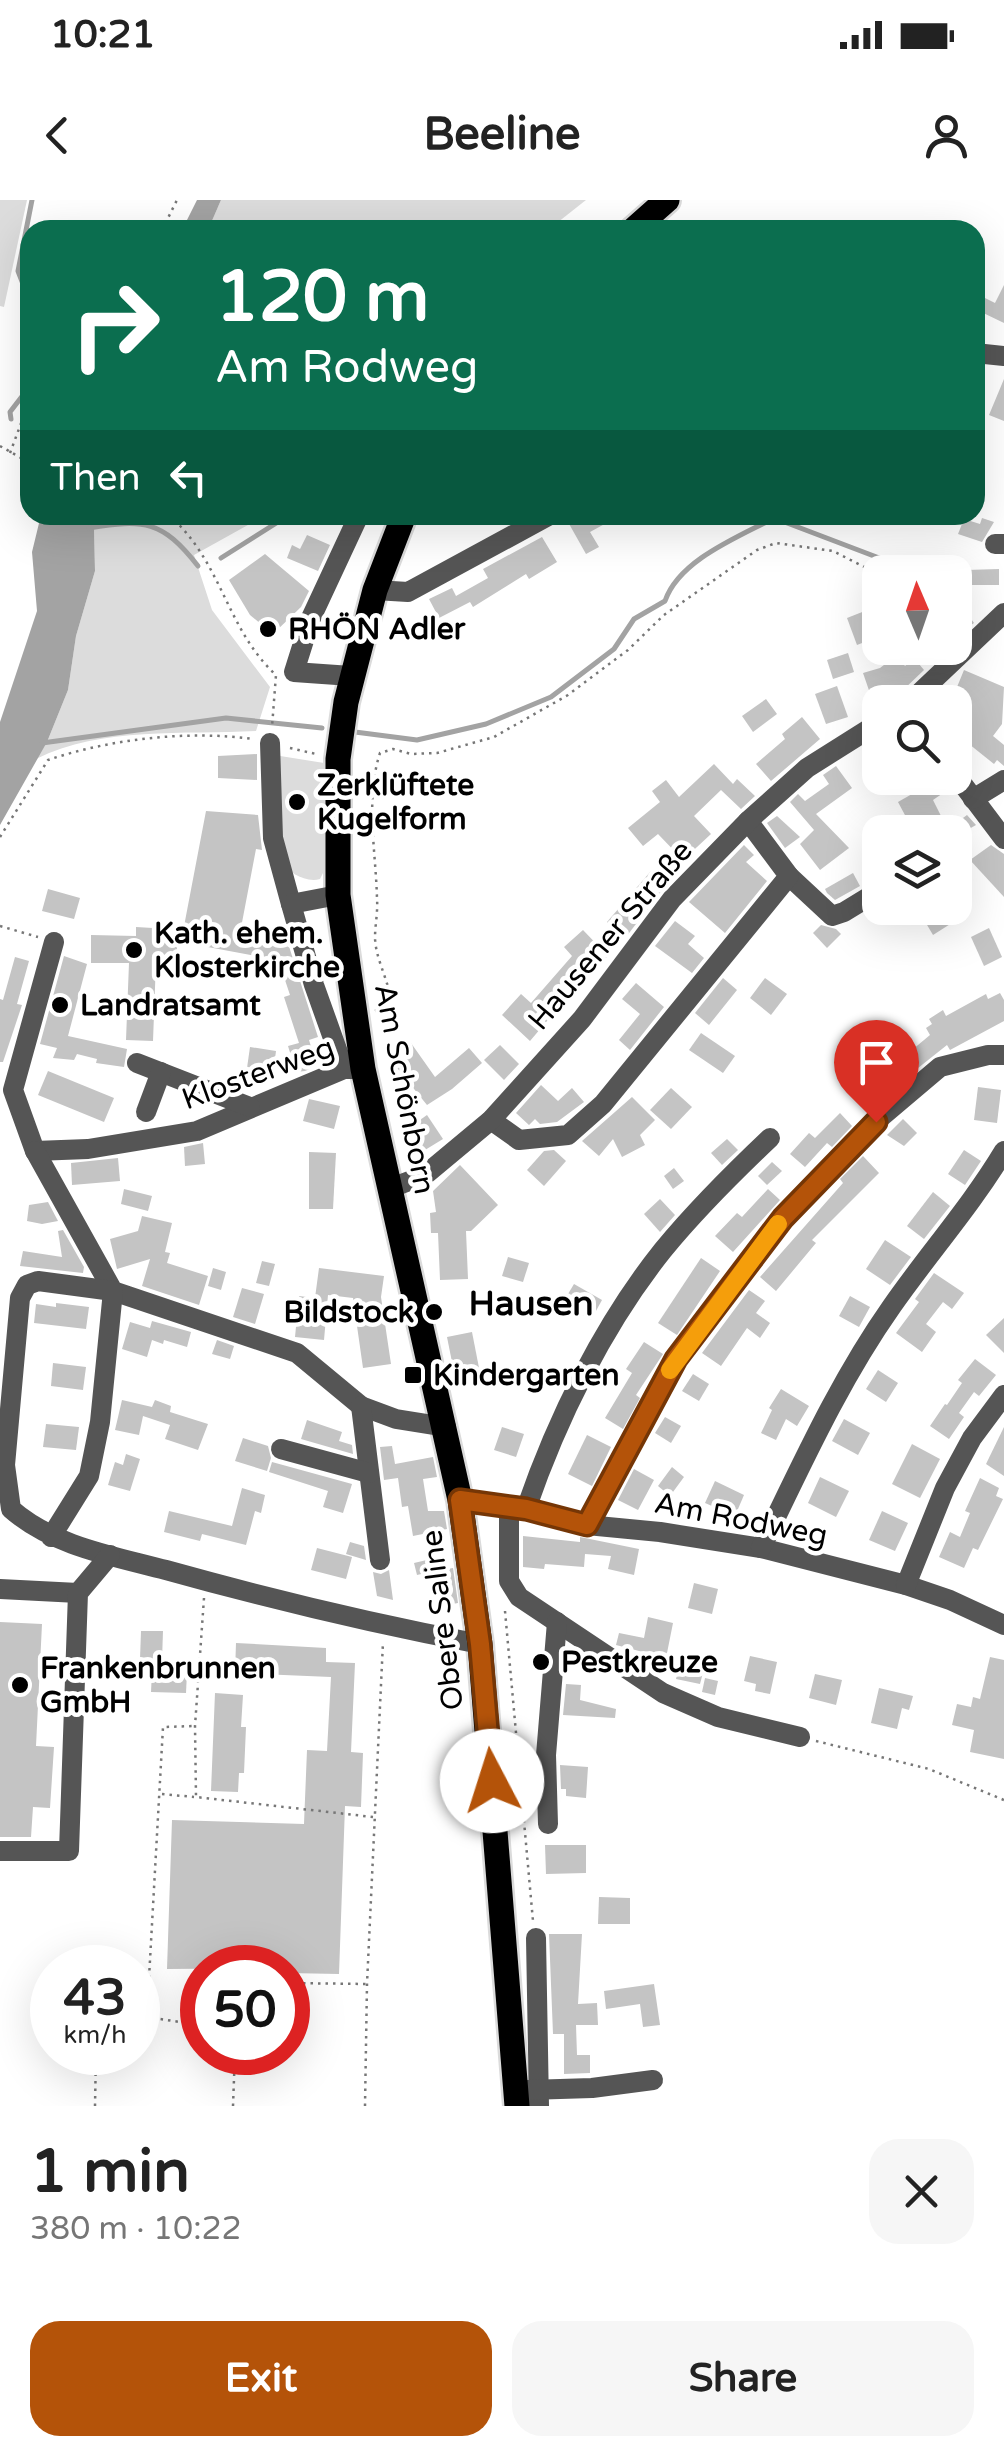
<!DOCTYPE html>
<meta charset="utf-8">
<style>
body{margin:0;font-family:"Varela Round",sans-serif;background:#f6f6f6;color:#222;height:100vh;display:flex;flex-direction:column;font-size:38px;white-space:nowrap}
*{box-sizing:border-box;margin:0}
p{font-size:32px;color:#767676}
.icon{flex:none;width:55px;height:55px;fill:none;stroke:currentColor;stroke-width:2;stroke-linecap:round;stroke-linejoin:round}
.map{position:relative;height:1906px;overflow:hidden}
.side{display:flex;flex-direction:column;background:#fff;flex:1}
.side>*{flex:none}
.top-card{position:absolute;left:20px;top:20px;width:965px;height:305px;border-radius:30px;box-shadow:0 10px 40px #0002;background:#0b6e4f;color:#fff;overflow:hidden}
.needle{width:65px;rotate:358deg}
.controls{position:absolute;left:862px;top:355px;display:grid;gap:20px}
.controls a{display:grid;place-items:center;width:110px;height:110px;border-radius:20px;background:#fff;box-shadow:0 10px 40px #0002;font-size:50px}
.speed{position:absolute;left:30px;top:1745px;display:flex;gap:20px;font-size:50px;font-weight:700;text-align:center}
.speed>*{display:grid;place-content:center;width:130px;height:130px;border-radius:50%;background:#fff;box-shadow:0 10px 40px #0002;line-height:1}
.speed small{font-size:25px;font-weight:400}
.speed .limit{border:15px solid #d22;background:#fff;color:#111}
.pin{position:absolute;display:grid;place-items:center;width:85px;height:85px;color:#fff;margin:-102px -42px;border-radius:50% 50% 50% 0;rotate:-45deg;box-shadow:0 0 10px #0007}
.pin .icon{rotate:45deg}
.me{position:absolute;width:110px;margin:-55px;rotate:355deg;stroke-linejoin:round;filter:drop-shadow(0 0 8px #0008)}
.turn{display:flex;align-items:center;gap:35px;height:210px;padding:0 30px;font-size:45px}
.turn .icon{width:130px;height:130px;stroke-width:2.5}
.turn b{display:block;font-size:70px;line-height:85px}
.then{display:flex;align-items:center;height:95px;padding:0 30px;background:#0003;gap:20px;font-size:38px}
.round{display:grid;place-items:center;flex:none;width:105px;height:105px;border-radius:30px;background:#f6f6f6}
.summary{display:flex;align-items:center;justify-content:space-between;height:170px;padding:0 30px}
h1{font-size:60px;font-weight:700;line-height:75px}
.button{display:flex;gap:20px;margin-top:auto;padding:20px 30px}
.button a{flex:1;height:115px;border-radius:30px;background:#b45309;color:#fff;font-size:40px;font-weight:700;line-height:115px;text-align:center}
.button a+a{background:#f6f6f6;color:#222}
.status{display:flex;justify-content:space-between;align-items:center;height:70px;padding:0 50px;background:#fff;direction:ltr}
.status svg{height:28px;fill:currentColor}
header{display:flex;justify-content:space-between;align-items:center;height:130px;padding:0 30px;background:#fff;font-size:45px;font-weight:700}
.map>svg:first-child{display:block}
</style>
<div class="status"><b>10:21</b><svg viewBox="0 0 49 12"><path d="M0 12V9h3v3zM5 12V6h3v6zM10 12V3h3v9zM15 12V0h3v12zM26 1h20v11H26zM47 4h2v5h-2z"/></svg></div>
<header><svg class="icon" aria-label="back" viewBox="0 0 24 24"><path d="M15 5l-7 7 7 7"/></svg>Beeline<svg class="icon" aria-label="person" viewBox="0 0 24 24"><circle cx="12" cy="8" r="4"/><path d="M4 21q1-7 8-7t8 7"/></svg></header>
<div class="map">
<svg width="1004" height="1906" viewBox="0 0 1004 1906">
<rect width="100%" height="100%" fill="#fff"/>
<g fill="#dcdcdc">
<polygon points="0,0 27,0 4,107 0,106"/>
<polygon points="221,0 586,0 548,30 208,30"/>
<path d="M98 315H266L194 355 212 410 270 487 256 531C184 535 102 526 36 559L47 542 68 490 76 436 95 371 94 327Z"/>
<path d="M274 555 324 563 323 673 320 679C306 683 288 673 282 661Z"/>
</g>
<g fill="#a3a3a3">
<polygon points="197,0 221,0 208,30 182,30"/>
<polygon points="41,315 98,315 94,328 95,371 76,436 68,490 47,542 0,625 0,522 37,411 32,352"/>
</g>
<g fill="none" stroke-linecap="round" stroke-linejoin="round">
<g stroke="#a3a3a3" stroke-width="5">
<polyline points="30,102 18,71 32,0"/>
<polyline points="11,219 10,212 30,186"/>
<path d="M89 328C144 319 162 320 198 366"/>
<polyline points="221,358 289,315"/>
<path d="M355 532 417 540 486 524 551 497 614 449 634 419 665 401C679 360 738 337 774 318L916 372"/>
<polyline points="42,543 226,518 322,528"/>
</g>
</g>
<g fill="#c4c4c4">
<polygon points="1004,85 1004,123 975,109 975,93 995,103"/>
<polygon points="1004,179 1004,221 989,215"/>
<polygon points="581,315 621,315 590,332 599,347 586,354 568,322"/>
<polygon points="982,318 994,322 982,342 958,334 964,319 980,324"/>
<polygon points="307,335 330,345 318,371 287,358 292,345 300,349"/>
<polygon points="542,337 557,362 529,379 526,374 473,407 470,402 439,418 429,399 452,388 456,396 488,378 483,369"/>
<polygon points="265,354 309,391 301,407 273,434 250,415 229,380"/>
<polygon points="999,369 999,385 966,385 966,370"/>
<polygon points="955,396 974,423 955,436"/>
<polygon points="880,405 880,436 857,445 847,418"/>
<polygon points="848,453 854,472 833,479 827,460"/>
<polygon points="897,455 905,466 914,458 924,470 901,492 872,499 863,473 880,468"/>
<polygon points="964,470 1004,487 1002,524 993,536 1004,545 1004,566 997,560 994,564 964,540 955,548 955,506 966,496 955,492"/>
<polygon points="837,486 848,517 826,524 815,494"/>
<polygon points="766,499 777,514 753,532 742,516"/>
<polygon points="802,517 820,539 771,581 756,564 785,539 782,534"/>
<polygon points="257,554 257,580 218,578 218,556"/>
<polygon points="714,564 733,584 737,579 755,596 741,609 721,590 694,616 711,634 683,660 658,634 643,646 628,628 660,602 652,591 666,580 679,597"/>
<polygon points="836,566 852,588 816,614 849,648 820,670 800,644 814,630 790,602 798,594 805,601 829,584 823,575"/>
<polygon points="901,578 942,578 949,589 933,600 946,626 941,632 914,632 898,602 912,594"/>
<polygon points="206,611 258,615 262,650 256,649 240,733 286,737 318,837 309,840 317,866 305,871 296,872 288,846 299,843 284,797 290,795 280,765 260,769 262,757 181,742"/>
<polygon points="967,615 976,625 955,637 955,632 944,632"/>
<polygon points="777,616 800,637 785,648 767,623"/>
<polygon points="744,645 754,655 746,662 767,681 725,733 689,702"/>
<polygon points="991,645 1004,654 1004,697 970,660"/>
<polygon points="651,671 666,685 626,737 607,722"/>
<polygon points="853,673 860,686 835,700 827,693 825,689"/>
<polygon points="48,689 80,698 74,719 42,711"/>
<polygon points="917,708 947,708 955,721 933,735"/>
<polygon points="675,721 695,736 688,744 704,758 692,773 655,746"/>
<polygon points="821,725 836,729 841,734 827,748 813,733"/>
<polygon points="136,727 153,728 153,739 177,739 177,761 156,761 153,841 126,840 129,763 91,763 91,735 136,736"/>
<polygon points="989,728 1002,757 984,766 971,737"/>
<polygon points="583,730 608,756 581,781 530,841 502,815 521,794 531,803 572,756 564,747"/>
<polygon points="64,756 87,764 68,836 127,849 124,867 96,863 97,859 77,854 74,860 53,858 57,848 40,844"/>
<polygon points="15,757 29,761 17,804 22,805 3,862 0,862 0,799 3,800"/>
<polygon points="723,778 737,790 709,825 695,813"/>
<polygon points="765,778 787,794 771,815 750,798"/>
<polygon points="636,783 664,807 630,850 619,840 640,814 622,799"/>
<polygon points="1000,793 1004,800 1004,821 950,850 947,845 913,872 889,844 899,835 912,850 930,835 926,828 932,824 929,819 943,810 946,816 986,794 988,799"/>
<polygon points="701,833 735,856 723,873 689,850"/>
<polygon points="411,843 435,877 469,848 482,863 452,889 427,905 389,858"/>
<polygon points="500,845 519,864 504,880 484,860"/>
<polygon points="250,847 276,851 272,881 244,889"/>
<polygon points="48,871 114,898 104,922 38,895"/>
<polygon points="541,885 558,901 572,888 584,902 557,922 540,924 535,919 529,925 516,913"/>
<polygon points="978,887 1001,890 997,923 974,920"/>
<polygon points="671,888 692,907 671,929 650,910"/>
<polygon points="632,897 655,920 640,935 645,945 622,957 613,939 599,956 582,941"/>
<polygon points="309,899 340,906 334,929 303,921"/>
<polygon points="840,913 852,926 832,947 827,943 805,967 790,954 809,933 815,938"/>
<polygon points="427,915 443,939 425,950 410,927"/>
<polygon points="903,919 917,933 904,946 887,935"/>
<polygon points="727,939 738,950 722,965 711,953"/>
<polygon points="203,943 205,964 185,966 184,947"/>
<polygon points="554,950 566,961 544,986 527,970 544,951"/>
<polygon points="964,950 981,961 965,985 948,974"/>
<polygon points="309,952 336,953 333,1009 309,1009"/>
<polygon points="863,956 879,973 812,1040 816,1043 776,1091 760,1077 843,983 840,979"/>
<polygon points="118,958 120,981 72,985 71,963"/>
<polygon points="772,962 782,971 767,985 758,976"/>
<polygon points="460,965 498,1005 471,1031 466,1031 468,1079 440,1080 438,1033 431,1033 430,1013 436,1012 433,991"/>
<polygon points="674,968 684,981 673,989 664,976"/>
<polygon points="124,989 152,996 148,1011 121,1004"/>
<polygon points="768,989 780,1000 733,1052 715,1036 737,1013 742,1017"/>
<polygon points="933,992 950,1006 924,1039 907,1026"/>
<polygon points="660,999 675,1015 660,1032 644,1014"/>
<polygon points="48,1002 58,1021 42,1024 27,1021 29,1005"/>
<polygon points="142,1016 172,1023 165,1052 170,1053 167,1063 208,1076 199,1105 142,1086 150,1059 117,1069 110,1039 138,1031"/>
<polygon points="63,1030 84,1067 83,1073 20,1066 23,1051 62,1057 58,1031"/>
<polygon points="885,1040 911,1057 890,1085 866,1069"/>
<polygon points="508,1057 529,1063 523,1082 502,1076"/>
<polygon points="701,1058 720,1071 677,1135 658,1123"/>
<polygon points="262,1061 275,1064 269,1086 256,1083"/>
<polygon points="213,1068 226,1072 221,1090 208,1086"/>
<polygon points="319,1068 384,1076 381,1097 391,1164 363,1168 353,1098 328,1095 324,1140 295,1137 299,1096 315,1098"/>
<polygon points="934,1073 964,1093 952,1109 943,1102 926,1124 936,1132 922,1152 896,1133 919,1102 915,1099"/>
<polygon points="574,1084 602,1100 591,1120 562,1104"/>
<polygon points="242,1088 264,1094 255,1124 233,1117"/>
<polygon points="749,1090 765,1101 756,1113 770,1123 760,1138 747,1128 721,1166 702,1153"/>
<polygon points="850,1096 870,1107 859,1127 839,1116"/>
<polygon points="56,1103 89,1107 86,1129 34,1123 36,1104 56,1107"/>
<polygon points="1004,1118 1004,1153 986,1135"/>
<polygon points="152,1121 191,1132 187,1147 164,1140 163,1144 152,1140 147,1157 122,1149 130,1122 150,1128"/>
<polygon points="472,1132 480,1173 455,1177 447,1137"/>
<polygon points="217,1140 234,1146 230,1159 212,1154"/>
<polygon points="644,1142 663,1154 636,1195 640,1198 623,1229 605,1218 632,1173 626,1169"/>
<polygon points="975,1159 996,1175 979,1196 974,1192 959,1213 964,1217 949,1239 930,1226 945,1204 947,1205 962,1183 958,1180"/>
<polygon points="53,1163 86,1167 83,1190 51,1186"/>
<polygon points="878,1170 898,1183 886,1202 866,1189"/>
<polygon points="693,1174 709,1184 699,1201 682,1191"/>
<polygon points="781,1189 809,1206 797,1226 786,1219 776,1240 761,1233 772,1210 769,1208"/>
<polygon points="122,1200 152,1207 155,1200 171,1206 170,1212 208,1224 198,1250 165,1239 170,1225 143,1216 139,1235 115,1230"/>
<polygon points="665,1217 681,1226 671,1243 655,1233"/>
<polygon points="844,1219 870,1233 858,1255 832,1241"/>
<polygon points="307,1220 342,1232 339,1241 352,1245 353,1254 301,1239"/>
<polygon points="46,1224 79,1227 76,1250 43,1247"/>
<polygon points="502,1227 524,1234 516,1257 494,1250"/>
<polygon points="1004,1227 1004,1276 986,1264"/>
<polygon points="587,1235 611,1247 592,1286 568,1274"/>
<polygon points="243,1238 268,1246 271,1258 267,1271 235,1261"/>
<polygon points="912,1244 940,1259 920,1298 892,1284"/>
<polygon points="392,1246 395,1264 433,1257 437,1277 423,1279 428,1311 444,1311 447,1329 413,1336 408,1306 402,1307 398,1278 384,1280 380,1247"/>
<polygon points="126,1254 140,1259 130,1291 108,1285 115,1262 123,1265"/>
<polygon points="272,1262 352,1284 343,1313 323,1307 328,1291 269,1272"/>
<polygon points="672,1267 684,1277 670,1296 658,1286"/>
<polygon points="634,1269 654,1280 638,1310 618,1300"/>
<polygon points="820,1277 849,1291 836,1317 808,1303"/>
<polygon points="980,1278 999,1288 996,1296 1003,1299 978,1350 973,1348 964,1368 939,1357 950,1332 960,1337 970,1313 965,1311"/>
<polygon points="715,1281 744,1295 735,1316 705,1303"/>
<polygon points="242,1288 265,1295 261,1313 255,1311 246,1345 202,1334 200,1341 164,1332 169,1311 232,1326"/>
<polygon points="882,1311 908,1323 895,1351 869,1340"/>
<polygon points="523,1336 580,1342 580,1337 639,1349 634,1375 608,1369 611,1356 585,1354 584,1367 545,1364 544,1369 523,1367"/>
<polygon points="350,1342 364,1346 366,1360 346,1354"/>
<polygon points="317,1348 352,1357 346,1379 311,1370"/>
<polygon points="431,1359 434,1371 417,1375 414,1363"/>
<polygon points="453,1368 458,1403 436,1407 430,1372"/>
<polygon points="389,1370 393,1400 377,1396 373,1372 381,1374"/>
<polygon points="694,1383 718,1389 712,1414 688,1408"/>
<polygon points="648,1417 673,1423 666,1458 616,1445 619,1433 644,1438"/>
<polygon points="0,1422 42,1424 36,1546 54,1547 50,1608 33,1607 31,1637 0,1637"/>
<polygon points="141,1431 163,1431 162,1460 140,1459"/>
<polygon points="236,1443 326,1448 326,1462 355,1463 351,1552 363,1553 361,1607 345,1606 339,1774 288,1773 288,1768 167,1769 172,1620 304,1624 307,1550 327,1551 331,1477 235,1473"/>
<polygon points="682,1455 706,1461 700,1484 676,1479"/>
<polygon points="750,1456 777,1462 770,1494 755,1491 756,1484 744,1481"/>
<polygon points="990,1457 1004,1460 1004,1559 970,1552 974,1530 952,1525 957,1504 971,1507 973,1497 980,1499"/>
<polygon points="152,1471 187,1472 186,1493 151,1492"/>
<polygon points="815,1474 842,1480 836,1505 809,1498"/>
<polygon points="705,1478 718,1481 715,1495 702,1492"/>
<polygon points="566,1484 581,1485 580,1500 616,1509 615,1518 563,1515"/>
<polygon points="879,1488 913,1496 909,1510 902,1508 897,1529 871,1523"/>
<polygon points="215,1493 243,1495 241,1527 246,1527 244,1573 239,1573 238,1592 211,1591"/>
<polygon points="560,1565 588,1567 586,1598 566,1596 566,1589 561,1589"/>
<polygon points="545,1645 586,1645 586,1673 546,1674"/>
<polygon points="599,1697 630,1698 630,1724 598,1724"/>
<polygon points="549,1734 582,1734 578,1804 597,1803 598,1825 576,1825 577,1855 590,1855 590,1873 564,1874 564,1834 553,1834"/>
<polygon points="654,1784 660,1825 643,1827 640,1804 606,1809 604,1791"/>
</g>
<g fill="none" stroke-linecap="round" stroke-linejoin="round">
<defs>
<g id="major">
<polyline points="633,30 667,0"/>
<polyline points="404,315 375,390 346,502 338,559 338,695 363,869 460,1300 480,1444 517,1906"/>
</g>
</defs>
<use href="#major" stroke="#dbdbdb" stroke-width="30"/>
<g stroke="#777" stroke-width="2.5" stroke-dasharray="2.5 5" stroke-linecap="butt">
<polyline points="162,30 177,0"/>
<polyline points="21,224 30,250"/>
<polyline points="0,246 30,263"/>
<polyline points="10,253 23,218 30,208"/>
<path d="M169 315C223 363 226 429 276 475L272 527"/>
<polyline points="290,548 316,554"/>
<polyline points="289,599 300,594 306,602 302,610 293,610"/>
<path d="M0 637 48 560C110 539 188 530 253 539"/>
<polyline points="0,726 38,737"/>
<path d="M375 811 391 805C390 781 376 762 375 738 375 725 378 712 377 699 376 652 365 599 380 553L393 549 411 554 437 553 494 537 568 495 628 450 664 415 757 350 776 343 833 351 880 375"/>
<polyline points="204,1398 195,1526 196,1597 373,1617"/>
<polyline points="505,1411 533,1721"/>
<polyline points="816,1541 929,1569 1004,1600"/>
<polyline points="162,1594 194,1597"/>
<polyline points="149,1778 163,1527 195,1526"/>
<polyline points="288,1783 366,1784"/>
<polyline points="138,1785 149,1778 154,1818 180,1822 202,1818"/>
<polyline points="95,1906 96,1852"/>
<polyline points="233,1906 235,1852"/>
<polyline points="365,1906 367,1784 383,1442"/>
</g>
<g stroke="#555" stroke-width="20">
<polyline points="975,153 1004,156"/>
<polyline points="995,344 1004,344"/>
<polyline points="375,390 408,392 550,315"/>
<polyline points="351,476 294,472 311,418 359,315"/>
<polyline points="910,502 1004,413"/>
<polyline points="270,543 273,638 291,704"/>
<polyline points="955,574 1004,639"/>
<polyline points="973,599 1004,580"/>
<polyline points="789,676 832,716 844,712 880,690"/>
<polyline points="338,695 291,704 314,785 344,869"/>
<polyline points="54,742 13,890 35,951 88,949 197,931 344,869 363,869"/>
<polyline points="137,863 250,907"/>
<polyline points="146,912 161,872"/>
<polyline points="491,920 519,940 568,935 603,904 789,676 748,621"/>
<polyline points="35,951 113,1091 297,1153 361,1206 396,1219 446,1227"/>
<polyline points="391,988 425,975 491,920 582,819 672,699 748,621 807,568 880,522"/>
<polyline points="361,1206 380,1360"/>
<polyline points="281,1249 369,1273"/>
<polyline points="460,1300 526,1309 587,1325 660,1332 761,1348 906,1385 950,1400 1004,1425"/>
<polyline points="509,1307 509,1381 519,1397 663,1493 718,1517 800,1537"/>
<path d="M526 1309C557 1219 603 1125 663 1050 695 1011 733 973 770 938"/>
<polyline points="587,1325 676,1159 783,1017 875,922 940,867 988,855 1004,855"/>
<path d="M51 1337 89 1276 100 1222 113 1091 38 1081 27 1085 20 1098 5 1265 11 1309C53 1346 113 1356 166 1370 270 1399 374 1424 480 1444"/>
<path d="M761 1348C801 1266 839 1181 892 1106 929 1053 971 1006 1004 951"/>
<polyline points="906,1385 945,1288 972,1238 1004,1195"/>
<polyline points="0,1389 78,1393"/>
<polyline points="548,1624 546,1555 557,1422"/>
<polyline points="0,1651 69,1651 78,1393 110,1355"/>
<polyline points="536,1738 539,1906"/>
<polyline points="528,1890 592,1888 653,1880"/>
</g>
<use href="#major" stroke="#000" stroke-width="25"/>
</g>
<g fill="none" stroke-linecap="round" stroke-linejoin="round">
<defs>
<polyline id="route" points="492,1581 480,1444 460,1300 526,1309 587,1325 676,1159 783,1018 876,922"/>
</defs>
<use href="#route" stroke="#753606" stroke-width="25"/>
<use href="#route" stroke="#b45309" stroke-width="18"/>
<polyline stroke="#f59e0b" stroke-width="18" points="670,1170 778,1024"/>
</g>
<g fill="#000" stroke="#fff" stroke-width="4">
<circle cx="268" cy="429" r="10"/>
<circle cx="297" cy="602" r="10"/>
<circle cx="134" cy="750" r="10"/>
<circle cx="60" cy="805" r="10"/>
<circle cx="434" cy="1112" r="10"/>
<rect x="403" y="1165" width="20" height="20" rx="5"/>
<circle cx="541" cy="1462" r="10"/>
<circle cx="20" cy="1485" r="10"/>
</g>
<g text-anchor="middle" stroke-width="9" stroke-linejoin="round" paint-order="stroke">
<g font-size="30" font-weight="bold" fill="#000" stroke="#fff" text-anchor="start">
<text x="288" y="439">RHÖN Adler</text>
<text x="317" y="595">Zerklüftete<tspan x="317" dy="34">Kugelform</tspan></text>
<text x="154" y="743">Kath. ehem.<tspan x="154" dy="34">Klosterkirche</tspan></text>
<text x="80" y="815">Landratsamt</text>
<text x="414" y="1122" text-anchor="end">Bildstock</text>
<text x="433" y="1185">Kindergarten</text>
<text x="561" y="1472">Pestkreuze</text>
<text x="40" y="1478">Frankenbrunnen<tspan x="40" dy="34">GmbH</tspan></text>
</g>
<g font-size="30" fill="#000" stroke="#fff">
<text transform="translate(610 735) rotate(-50)" y="10">Hausener Straße</text>
<text transform="translate(258 873) rotate(-20)" y="10">Klosterweg</text>
<text transform="translate(405 889) rotate(79)" y="10">Am Schönborn</text>
<text transform="translate(741 1319) rotate(11)" y="10">Am Rodweg</text>
<text transform="translate(442 1420) rotate(-97)" y="10">Obere Saline</text>
</g>
<g font-size="35" font-weight="bold" fill="#000" stroke="#fff">
<text x="531" y="1115">Hausen</text>
</g>
</g>
</svg>
<div class="controls">
<a><svg class="needle" viewBox="-14 -14 28 28"><path d="M0-13l5 13h-10z" fill="#e53935"/><path d="M0 13l5-13h-10z" fill="#767676"/></svg></a>
<a><svg class="icon" aria-label="search" viewBox="0 0 24 24"><circle cx="10" cy="10" r="6"/><path d="M15 15l6 6"/></svg></a>
<a><svg class="icon" aria-label="layers" viewBox="0 0 24 24"><path d="M12 4l9 5-9 5-9-5zM3 14l9 5 9-5"/></svg></a>
</div>
<div class="speed"><div>43<small>km/h</small></div><div class="limit">50</div></div>
<div class="pin" style="left:876px;top:922px;background:#d93025"><svg class="icon" aria-label="arrive" viewBox="0 0 24 24"><path d="M6 21V4h12l-3 4 3 4H6"/></svg></div>
<svg class="me" style="left:492px;top:1581px" viewBox="-20 -20 40 40"><circle r="19" fill="#fff"/><path d="M0-13L10 11 0 6-10 11z" fill="#b45309"/></svg>
<div class="top-card">
<div class="turn"><svg class="icon" aria-label="right" viewBox="0 0 24 24"><path d="M7 20v-9h11M14 6l5 5-5 5"/></svg><div><b>120 m</b>Am Rodweg</div></div>
<div class="then">Then<svg class="icon" aria-label="left" viewBox="0 0 24 24"><path d="M17 20v-9H6M10 6l-5 5 5 5"/></svg></div>
</div>
</div>
<section class="side">
<div class="summary"><div><h1>1 min</h1><p>380 m · 10:22</p></div><a class="round"><svg class="icon" aria-label="close" viewBox="0 0 24 24"><path d="M6 6l12 12M18 6L6 18"/></svg></a></div>
<div class="button"><a>Exit</a><a>Share</a></div>
</section>
